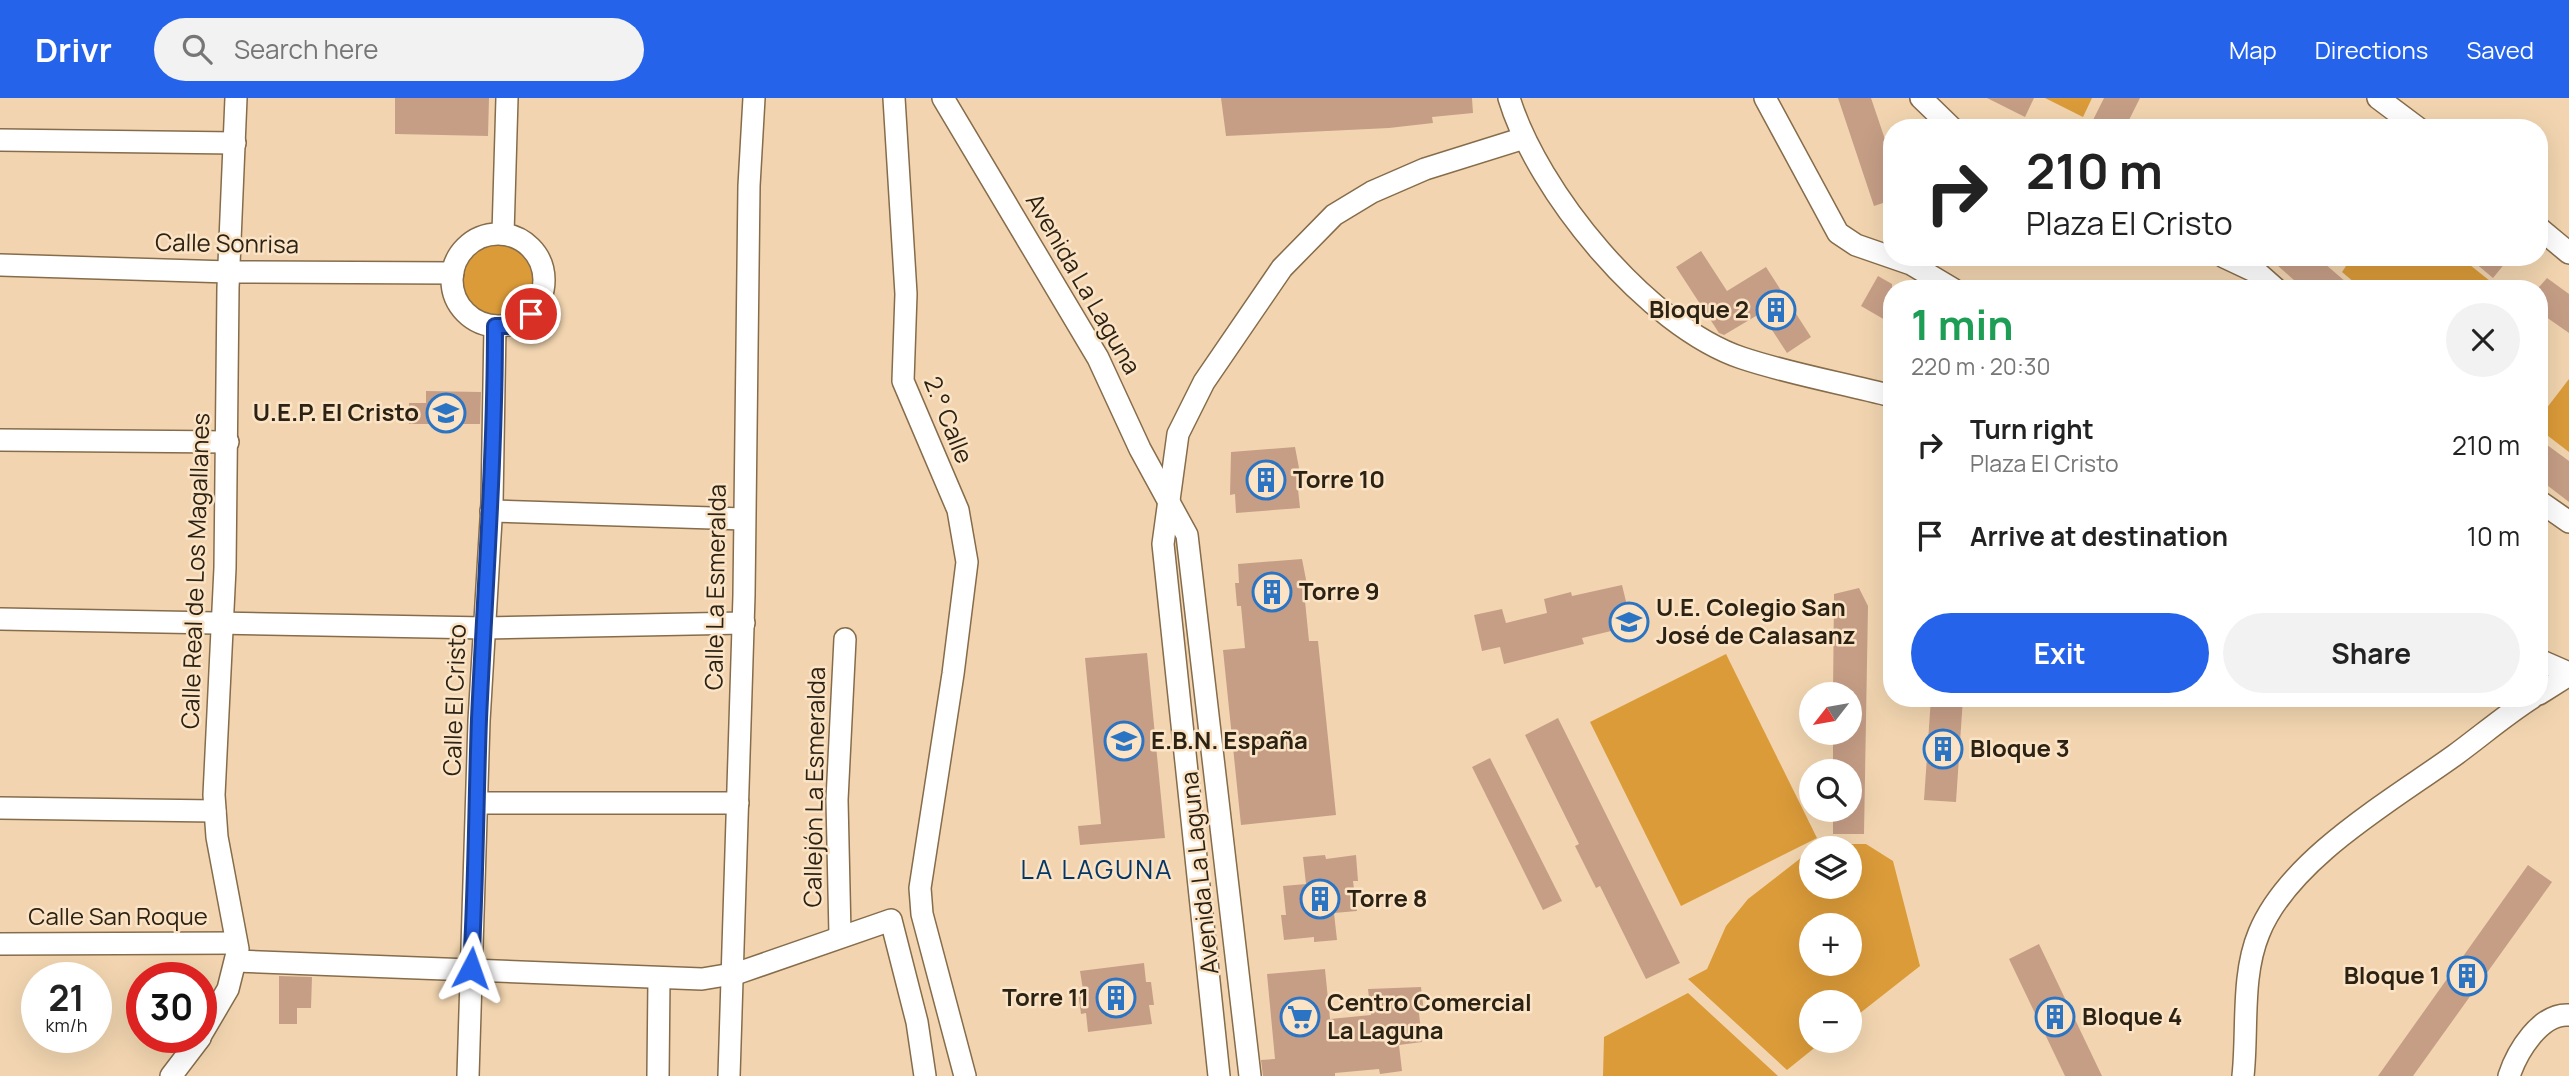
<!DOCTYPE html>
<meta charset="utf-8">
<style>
body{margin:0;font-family:Manrope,sans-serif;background:#f2f2f2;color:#222;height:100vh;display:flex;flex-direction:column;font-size:26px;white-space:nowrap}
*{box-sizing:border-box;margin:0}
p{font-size:23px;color:#767676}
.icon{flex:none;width:38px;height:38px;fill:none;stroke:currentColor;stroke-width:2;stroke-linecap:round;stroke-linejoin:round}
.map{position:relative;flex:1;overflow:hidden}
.drawer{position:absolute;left:1883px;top:182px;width:665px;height:427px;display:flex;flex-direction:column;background:#fff;border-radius:28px;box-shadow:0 7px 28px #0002}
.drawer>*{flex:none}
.guide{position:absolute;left:1883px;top:21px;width:665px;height:147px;border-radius:28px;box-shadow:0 7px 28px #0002;background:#fff;color:#222;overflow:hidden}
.needle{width:46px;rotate:239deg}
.buttons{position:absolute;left:1799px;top:584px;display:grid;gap:14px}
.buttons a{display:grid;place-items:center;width:63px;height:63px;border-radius:50%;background:#fff;box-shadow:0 7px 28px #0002;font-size:35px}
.speed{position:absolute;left:21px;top:864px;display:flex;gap:14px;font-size:35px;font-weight:700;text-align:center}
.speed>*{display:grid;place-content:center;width:91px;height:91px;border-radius:50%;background:#fff;box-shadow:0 7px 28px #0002;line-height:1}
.speed small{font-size:18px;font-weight:400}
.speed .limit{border:10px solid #d22;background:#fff;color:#111}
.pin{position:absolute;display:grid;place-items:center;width:60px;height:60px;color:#fff;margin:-30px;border:4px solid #fff;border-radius:50%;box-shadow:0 2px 7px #0007}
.me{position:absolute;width:77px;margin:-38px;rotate:4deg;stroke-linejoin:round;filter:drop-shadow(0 0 5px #0008)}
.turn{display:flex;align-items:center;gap:24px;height:147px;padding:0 28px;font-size:32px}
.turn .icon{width:91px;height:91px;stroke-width:2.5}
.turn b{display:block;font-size:49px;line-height:60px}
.round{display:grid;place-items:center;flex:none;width:74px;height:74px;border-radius:37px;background:#f2f2f2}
.summary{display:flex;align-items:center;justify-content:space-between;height:119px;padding:0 28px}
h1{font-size:42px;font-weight:700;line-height:52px;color:#1e9e55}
.cta{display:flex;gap:14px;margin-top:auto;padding:14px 28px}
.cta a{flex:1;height:80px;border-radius:42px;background:#2563eb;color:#fff;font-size:28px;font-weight:700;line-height:80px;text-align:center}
.cta a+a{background:#f2f2f2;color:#222}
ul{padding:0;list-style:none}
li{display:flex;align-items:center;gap:21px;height:91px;padding:0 28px}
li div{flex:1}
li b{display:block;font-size:26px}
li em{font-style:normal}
header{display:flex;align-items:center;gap:42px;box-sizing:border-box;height:98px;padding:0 35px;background:#2563eb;color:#fff}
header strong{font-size:33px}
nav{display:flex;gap:38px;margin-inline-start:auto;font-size:24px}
.search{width:490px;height:63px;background:#f2f2f2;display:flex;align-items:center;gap:18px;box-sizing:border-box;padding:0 24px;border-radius:38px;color:#767676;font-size:26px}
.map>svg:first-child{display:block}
</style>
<header>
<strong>Drivr</strong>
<div class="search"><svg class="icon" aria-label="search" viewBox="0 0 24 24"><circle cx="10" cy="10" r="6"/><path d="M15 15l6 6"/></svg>Search here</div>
<nav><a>Map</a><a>Directions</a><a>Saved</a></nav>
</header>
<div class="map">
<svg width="2569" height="978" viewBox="0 0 2569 978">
<rect width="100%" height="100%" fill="#f2d5b0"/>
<g fill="#db9b39" fill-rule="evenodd">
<polygon points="2045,0 2092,0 2083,19"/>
<circle cx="498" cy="182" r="40"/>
<polygon points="2352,159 2460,159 2500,191 2362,191 2342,174"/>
<polygon points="2569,281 2569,354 2539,331 2539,320"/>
<polygon points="1726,556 1817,740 1681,808 1590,624"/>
<path d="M1830 746H1866L1893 763 1920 868 1850 923V905H1811V943H1823L1787 972 1688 881 1707 871 1726 828 1748 801 1806 756 1811 754V789H1850V751H1818ZM1811 828H1850V866H1811Z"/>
<polygon points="1688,895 1778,978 1603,978 1604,939"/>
</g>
<g fill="#c69e86">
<polygon points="395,0 489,0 488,38 395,36"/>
<polygon points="1221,0 1472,0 1473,15 1432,19 1433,25 1389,30 1226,38"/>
<polygon points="1838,0 1871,0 1892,62 1892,102 1874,108"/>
<polygon points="1987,0 2034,0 2025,19"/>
<polygon points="2104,0 2140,0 2125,30 2089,30"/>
<polygon points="1701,153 1727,193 1766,169 1811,239 1787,255 1761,215 1724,237 1719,235 1676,169"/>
<polygon points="2268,159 2317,159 2354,191 2304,191"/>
<polygon points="2468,159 2510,159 2493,180"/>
<polygon points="1878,178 1892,186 1892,226 1861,208"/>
<polygon points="2547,180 2569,196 2569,235 2539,214 2539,189"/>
<polygon points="426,293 481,294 480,326 409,326 409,305 426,305"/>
<polygon points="2539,341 2569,363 2569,404 2539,381"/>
<polygon points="1295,349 1303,391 1298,391 1300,410 1236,415 1235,396 1230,397 1231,354"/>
<polygon points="1302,461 1310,502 1305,503 1309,543 1318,543 1336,717 1241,727 1223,552 1245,550 1241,508 1237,508 1235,485 1239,485 1238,466"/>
<polygon points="1622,487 1632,528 1582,540 1584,546 1504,566 1500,549 1482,553 1474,517 1502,511 1506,525 1547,515 1544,501 1571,494 1572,498"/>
<polygon points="1859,490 1868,508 1864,736 1833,736 1833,712 1850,712 1850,674 1833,674 1833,635 1850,635 1850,597 1833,597 1834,496"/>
<polygon points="1147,555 1165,740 1080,747 1078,728 1101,726 1085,560"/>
<polygon points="1931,600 1963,600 1956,704 1924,702"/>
<polygon points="1558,620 1680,865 1646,881 1600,788 1596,790 1575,748 1579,746 1525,637"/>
<polygon points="1490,660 1562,803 1543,812 1472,669"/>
<polygon points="1325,757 1326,761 1356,757 1358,783 1353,783 1357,813 1334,815 1337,842 1314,844 1314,839 1284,842 1281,817 1286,817 1283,788 1306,786 1303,759"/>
<polygon points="2528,767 2552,784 2413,978 2378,978"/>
<polygon points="2039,846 2102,978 2065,978 2009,861"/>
<polygon points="1144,865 1146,884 1151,884 1154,907 1149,907 1152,926 1088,934 1086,915 1081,916 1078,893 1083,892 1080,873"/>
<polygon points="1325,871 1330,921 1371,917 1368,891 1421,889 1424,914 1419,915 1422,944 1399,947 1402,973 1380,976 1379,971 1335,975 1335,978 1263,978 1261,962 1275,961 1267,876"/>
<polygon points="279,878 312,879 311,910 297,910 297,926 279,926"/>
</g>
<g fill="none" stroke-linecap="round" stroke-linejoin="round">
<defs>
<g id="minor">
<polyline points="894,0 906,196 903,283 958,412 967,464 953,576 920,790 922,816 965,978"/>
<polyline points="943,0 1098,260 1140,351 1187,437 1250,978"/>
<path d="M1509 0C1537 93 1647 228 1742 260 1790 276 1842 285 1892 298"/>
<polyline points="1765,0 1838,135 1856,147 1911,166 1953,191"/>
<polyline points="1921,0 1952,30"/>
<polyline points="2378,0 2418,30"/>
<polyline points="0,42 235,45"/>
<polyline points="2539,130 2569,155"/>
<circle cx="498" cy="182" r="46"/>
<polyline points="503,136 507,0"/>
<polyline points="2224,159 2258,175 2276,191"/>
<polyline points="0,167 229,174 453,175"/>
<polyline points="0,342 228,344"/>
<polyline points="2539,403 2569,424"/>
<polyline points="491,413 744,421"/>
<polyline points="0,521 485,530 744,525"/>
<polyline points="2539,562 2569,575"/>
<polyline points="2539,596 2569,577"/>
<polyline points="478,705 738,705"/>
<polyline points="0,710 215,713"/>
<polyline points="840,837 837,702 845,541"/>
<polyline points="0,846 236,845"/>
<polyline points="236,863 702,881 738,875 891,822 917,924 925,978"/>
<polyline points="201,937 228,891 238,851 217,739 214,697 225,470 228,190 236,0"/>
<polyline points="171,978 200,940"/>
<polyline points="468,978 479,623 492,405 495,228"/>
<polyline points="658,978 659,881"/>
<polyline points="729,978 744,497 749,88 754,0"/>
<polyline points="1219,978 1163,446 1178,336 1204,284 1282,170 1334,117 1372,94 1425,71 1524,40"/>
<path d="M2243 978C2248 932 2241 878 2259 835 2289 761 2391 703 2455 657 2481 638 2504 618 2532 600"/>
<path d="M2509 978C2517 954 2540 915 2569 917"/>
</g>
</defs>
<use href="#minor" stroke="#866c4a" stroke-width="24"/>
<use href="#minor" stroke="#fff" stroke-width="21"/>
</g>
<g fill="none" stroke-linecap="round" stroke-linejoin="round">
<defs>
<path id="route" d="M471 870C476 787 476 704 479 621 485 490 495 360 495 228H509L531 216"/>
</defs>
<use href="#route" stroke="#184099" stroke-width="18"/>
<use href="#route" stroke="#2563eb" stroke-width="12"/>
</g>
<defs>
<symbol id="building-ring" viewBox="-11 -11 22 22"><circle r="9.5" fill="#fbe3c5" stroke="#2b74c4" stroke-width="1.5"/><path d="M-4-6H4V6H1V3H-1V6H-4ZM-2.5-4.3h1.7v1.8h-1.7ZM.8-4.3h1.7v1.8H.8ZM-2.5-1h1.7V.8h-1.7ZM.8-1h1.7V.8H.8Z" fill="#2b74c4"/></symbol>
<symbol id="school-ring" viewBox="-11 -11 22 22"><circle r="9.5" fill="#fbe3c5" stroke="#2b74c4" stroke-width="1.5"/><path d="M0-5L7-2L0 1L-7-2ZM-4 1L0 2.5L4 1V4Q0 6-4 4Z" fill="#2b74c4"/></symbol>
<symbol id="supermarket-ring" viewBox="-11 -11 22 22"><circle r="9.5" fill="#fbe3c5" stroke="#2b74c4" stroke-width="1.5"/><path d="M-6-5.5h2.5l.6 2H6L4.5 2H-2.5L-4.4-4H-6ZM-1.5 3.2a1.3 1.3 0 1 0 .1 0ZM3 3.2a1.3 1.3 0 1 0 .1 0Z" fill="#2b74c4"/></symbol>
</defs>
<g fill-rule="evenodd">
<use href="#building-ring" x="1754" y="190" width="44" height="44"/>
<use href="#school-ring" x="424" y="293" width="44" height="44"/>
<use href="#building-ring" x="1244" y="360" width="44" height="44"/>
<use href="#building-ring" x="1250" y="472" width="44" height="44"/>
<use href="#school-ring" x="1607" y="502" width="44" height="44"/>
<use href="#school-ring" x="1102" y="621" width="44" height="44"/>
<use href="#building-ring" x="1921" y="629" width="44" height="44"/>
<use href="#building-ring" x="1298" y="779" width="44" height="44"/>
<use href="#building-ring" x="2445" y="856" width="44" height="44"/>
<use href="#building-ring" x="1094" y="878" width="44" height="44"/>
<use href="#supermarket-ring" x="1278" y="897" width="44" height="44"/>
<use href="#building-ring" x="2033" y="897" width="44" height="44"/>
</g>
<g text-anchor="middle" stroke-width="5" stroke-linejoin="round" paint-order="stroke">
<g font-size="24" fill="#2c2213" stroke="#fbe3c5">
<text transform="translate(227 146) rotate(1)" y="8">Calle Sonrisa</text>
<text transform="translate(1083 186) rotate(60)" y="8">Avenida La Laguna</text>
<text transform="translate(948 322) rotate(68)" y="8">2.° Calle</text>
<text transform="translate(196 473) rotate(-88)" y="8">Calle Real de Los Magallanes</text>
<text transform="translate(716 489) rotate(-89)" y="8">Calle La Esmeralda</text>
<text transform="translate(455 602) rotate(-88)" y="8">Calle El Cristo</text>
<text transform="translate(815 689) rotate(-89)" y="8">Callejón La Esmeralda</text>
<text transform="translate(1200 775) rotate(-96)" y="8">Avenida La Laguna</text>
<text x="118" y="827">Calle San Roque</text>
</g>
<g font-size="24" font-weight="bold" fill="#2c2213" stroke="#fbe3c5" text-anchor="start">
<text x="1749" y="220" text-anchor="end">Bloque 2</text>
<text x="419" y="323" text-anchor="end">U.E.P. El Cristo</text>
<text x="1293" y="390">Torre 10</text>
<text x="1299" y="502">Torre 9</text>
<text x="1656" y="518">U.E. Colegio San<tspan x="1656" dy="28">José de Calasanz</tspan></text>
<text x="1151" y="651">E.B.N. España</text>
<text x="1970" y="659">Bloque 3</text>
<text x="1347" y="809">Torre 8</text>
<text x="2440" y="886" text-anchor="end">Bloque 1</text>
<text x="1089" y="908" text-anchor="end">Torre 11</text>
<text x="1327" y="913">Centro Comercial<tspan x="1327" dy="28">La Laguna</tspan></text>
<text x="2082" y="927">Bloque 4</text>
</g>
<g font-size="26" letter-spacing="2" fill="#053668" stroke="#fbe3c5">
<text x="1097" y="781">LA LAGUNA</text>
</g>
</g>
</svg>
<div class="buttons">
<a><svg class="needle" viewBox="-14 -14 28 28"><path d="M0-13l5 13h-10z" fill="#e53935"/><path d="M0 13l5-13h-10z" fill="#767676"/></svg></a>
<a><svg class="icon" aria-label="search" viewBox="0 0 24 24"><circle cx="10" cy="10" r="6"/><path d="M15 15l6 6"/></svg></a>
<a><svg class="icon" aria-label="layers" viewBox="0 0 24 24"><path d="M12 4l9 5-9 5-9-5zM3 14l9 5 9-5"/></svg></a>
<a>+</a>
<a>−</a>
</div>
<div class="speed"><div>21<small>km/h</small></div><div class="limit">30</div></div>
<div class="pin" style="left:531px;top:216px;background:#d93025"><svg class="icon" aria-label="arrive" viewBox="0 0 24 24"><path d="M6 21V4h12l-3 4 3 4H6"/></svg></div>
<svg class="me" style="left:471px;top:870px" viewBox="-20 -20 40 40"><path d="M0-17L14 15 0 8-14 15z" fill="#2563eb" stroke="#fff" stroke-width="4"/></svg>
<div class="guide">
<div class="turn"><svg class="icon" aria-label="right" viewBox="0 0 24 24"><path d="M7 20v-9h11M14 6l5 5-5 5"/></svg><div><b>210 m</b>Plaza El Cristo</div></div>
</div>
<section class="drawer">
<div class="summary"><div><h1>1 min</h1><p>220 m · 20:30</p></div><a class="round"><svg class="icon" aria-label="close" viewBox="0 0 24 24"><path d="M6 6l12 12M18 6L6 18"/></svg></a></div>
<ul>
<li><svg class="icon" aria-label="right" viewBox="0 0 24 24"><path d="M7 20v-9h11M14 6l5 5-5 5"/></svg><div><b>Turn right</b><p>Plaza El Cristo</p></div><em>210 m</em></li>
<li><svg class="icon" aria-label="arrive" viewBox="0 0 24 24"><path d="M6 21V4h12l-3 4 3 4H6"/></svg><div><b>Arrive at destination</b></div><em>10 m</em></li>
</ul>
<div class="cta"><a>Exit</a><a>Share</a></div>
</section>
</div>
